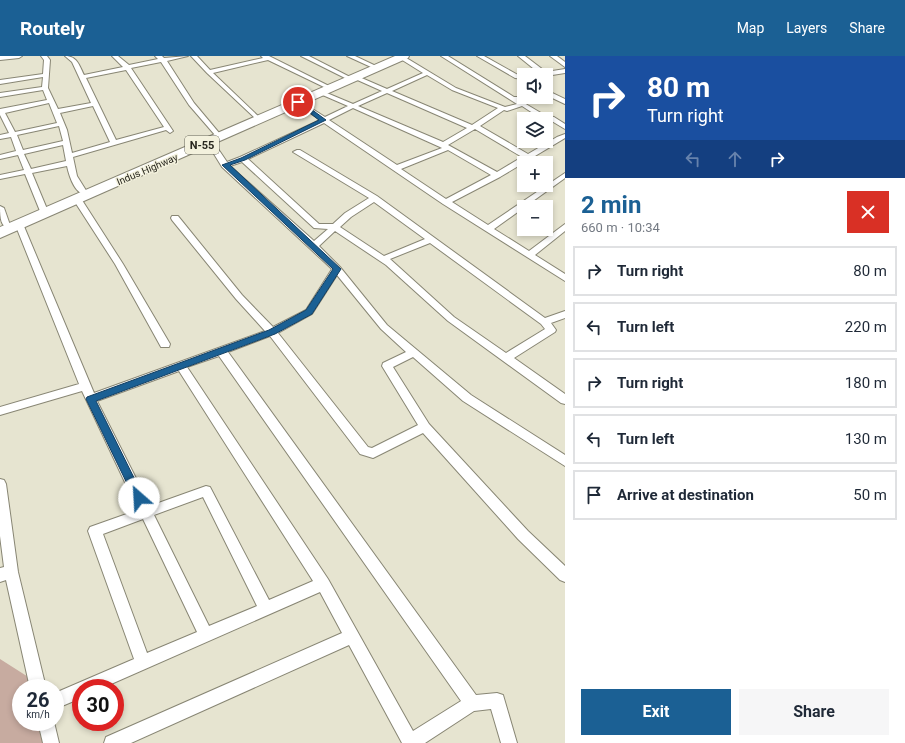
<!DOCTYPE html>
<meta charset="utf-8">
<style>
body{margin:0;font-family:Roboto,sans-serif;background:#f6f6f7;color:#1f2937;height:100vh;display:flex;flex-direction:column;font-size:15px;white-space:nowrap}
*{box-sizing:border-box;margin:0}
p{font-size:13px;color:#747a83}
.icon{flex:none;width:22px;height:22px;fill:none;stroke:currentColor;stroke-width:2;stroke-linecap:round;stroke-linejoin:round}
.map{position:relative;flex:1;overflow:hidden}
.details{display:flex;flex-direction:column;background:#fff;width:340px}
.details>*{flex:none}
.banner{background:#1a4fa0;color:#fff;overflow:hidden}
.buttons{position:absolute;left:517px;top:12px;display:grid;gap:8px}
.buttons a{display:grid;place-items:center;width:36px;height:36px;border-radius:0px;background:#fff;box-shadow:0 2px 6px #0003;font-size:20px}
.speed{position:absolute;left:12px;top:623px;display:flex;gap:8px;font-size:20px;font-weight:700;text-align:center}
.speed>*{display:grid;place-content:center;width:52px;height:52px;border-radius:50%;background:#fff;box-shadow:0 2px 6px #0003;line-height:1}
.speed small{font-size:10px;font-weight:400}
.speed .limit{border:6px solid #d22;background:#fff;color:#111}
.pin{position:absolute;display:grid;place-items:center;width:34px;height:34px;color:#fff;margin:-17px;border:2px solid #fff;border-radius:50%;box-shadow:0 1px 4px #0007}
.me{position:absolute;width:44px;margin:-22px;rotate:334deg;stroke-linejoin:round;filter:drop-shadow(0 0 3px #0008)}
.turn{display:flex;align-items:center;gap:14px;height:84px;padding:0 16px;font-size:18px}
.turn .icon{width:52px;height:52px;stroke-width:2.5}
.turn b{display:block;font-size:28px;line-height:34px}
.lanes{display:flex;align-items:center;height:38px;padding:0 16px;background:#0003;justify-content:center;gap:20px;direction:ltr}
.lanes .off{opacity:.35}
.round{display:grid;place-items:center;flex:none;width:42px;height:42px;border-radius:0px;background:#f6f6f7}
.overview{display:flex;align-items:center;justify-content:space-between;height:68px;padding:0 16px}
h1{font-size:24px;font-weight:700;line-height:30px;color:#1b6094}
.button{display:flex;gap:8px;margin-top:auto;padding:8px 16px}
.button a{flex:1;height:46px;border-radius:0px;background:#1b6094;color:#fff;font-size:16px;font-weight:700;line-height:46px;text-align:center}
.button a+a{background:#f6f6f7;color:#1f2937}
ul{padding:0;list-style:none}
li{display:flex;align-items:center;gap:12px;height:50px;margin:0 8px 6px;padding:0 8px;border:2px solid #e0e1e3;border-radius:0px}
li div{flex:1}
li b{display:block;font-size:15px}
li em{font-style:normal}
header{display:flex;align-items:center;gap:24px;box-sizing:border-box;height:56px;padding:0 20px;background:#1b6094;color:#fff}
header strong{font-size:19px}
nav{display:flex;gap:22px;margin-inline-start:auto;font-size:14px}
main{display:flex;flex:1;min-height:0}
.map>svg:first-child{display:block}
</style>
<header>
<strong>Routely</strong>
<nav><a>Map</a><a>Layers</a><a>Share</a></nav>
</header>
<main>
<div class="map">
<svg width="565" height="687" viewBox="0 0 565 687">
<rect width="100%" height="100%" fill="#e6e4d0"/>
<polygon fill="#c7aba0" points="0,603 33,624 34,632 21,632 21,666 40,666 44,687 0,687"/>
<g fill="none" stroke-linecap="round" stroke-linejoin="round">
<defs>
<g id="street">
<polygon points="0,0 22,0 19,2 0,4"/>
<path d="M41 0H47L50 4 48 32 58 53 91 47 72 6 65 0C77 0 79 9 84 19L123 11 112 0H118L129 9 158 3 155 0H162L164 2 188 0 167 5 194 47 220 78 215 79 189 49 161 6 131 12 173 75 170 77 166 74 73 101 77 120 87 136 86 138H83C74 135 69 119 67 110L32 117 47 153 43 155H40L25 118 0 123V119L24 114 18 99 0 103V99L16 95 11 81 0 83V79L9 77 0 59V53L47 44 43 34 0 41V37L42 31 43 21 0 28V24L43 18 44 4ZM126 14 164 71 116 84 86 22ZM49 47 57 67 15 76 5 57ZM93 50 110 86 72 97 67 74 60 57ZM59 70 63 85 23 94 17 79ZM63 89 66 105 31 113 24 98Z"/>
<polygon points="191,0 197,0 210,14 263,2 261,0 269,0 329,30 324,31 268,4 213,17 258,60 258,62 256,63 207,17"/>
<polygon points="301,0 309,0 350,21 345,22"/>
<polygon points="347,0 355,0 376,10 371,11"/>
<path d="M399 0H403L456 32 505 51 517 48 441 0H448L514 41H520L521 42 519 44 546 60 554 61 565 68V73L550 64 542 63 522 50 507 55 504 54 480 70 528 98 557 81 565 78V82L500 121 452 146 488 169 565 117V122L494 173 529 195 565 168V175L535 199 565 218V225L443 148 324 67 248 103 319 168H333L345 157 369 142 293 96 297 94H300L377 140 545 262 565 255V262L551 267 556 274 555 276 514 302 565 338V348L561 347 448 265 386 209 335 175 319 190 340 211 387 269 471 339 565 399V410L463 345 413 301 393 311 429 368 528 475 565 510V526L560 524 518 483 423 377 373 402 360 398 270 280 228 296 476 639 497 637 503 639 517 687H501L491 653 474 655 425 687H402L349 589 131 687H104L106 681 342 577 320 536 102 632H81V642L55 653V637L134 603 88 475 90 471 138 454 82 335 0 359V351L79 328 15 168 19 166 23 168 94 337 265 275 236 243 172 164 171 162 172 160H178L242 239 273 271 306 254 332 213 222 111 206 85 212 84 227 106 240 101 320 64 296 47V45H300L325 61 348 50 318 37V35H322L353 48 382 35 353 22V20H357L387 33 423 17 399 2ZM427 19 452 34 498 52 472 69 392 35ZM387 37 467 72 443 86 358 50ZM353 52 440 91 442 92 397 109 329 64ZM475 73 522 101 497 116 448 89ZM448 94 491 119 446 143 401 113ZM242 106 314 172 328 173 314 185 230 110ZM374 146 425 183 384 200 340 171 351 161ZM430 187 541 268 545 273 506 297 454 261 390 203ZM337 219 381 273 406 296 383 307 382 310 418 369 372 392 368 391 278 277 312 258ZM219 300 461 645 413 675 328 523 187 311ZM179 315 313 525 269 544 210 431 206 430 150 450 97 345ZM203 441 257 550 209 570 154 459ZM143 463 197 576 147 597 103 478Z"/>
<polygon points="477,0 484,0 518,19 524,19 524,23 515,22"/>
<polygon points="518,0 525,0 546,16 565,13 565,17 546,20 533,19 539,17"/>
<polygon points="550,0 557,0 565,6 565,11"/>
<polygon points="546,34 565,43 565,48 546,39"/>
<polygon points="74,141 80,141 123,208 170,288 169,291 161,291 115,208 73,143"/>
<path d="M0 150 4 152 10 169 9 171H6C0 169 0 157 0 150Z"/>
<polygon points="0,423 4,424 6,428 18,516 46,632 30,632 6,524 0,526 0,512 4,511 0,480"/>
<polygon points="38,666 54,666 59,687 43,687"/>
</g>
<polygon id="highway" points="395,0 409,0 408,2 0,182 0,171"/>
</defs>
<use href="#street" stroke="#888674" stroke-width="2"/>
<use href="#highway" stroke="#888674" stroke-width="2"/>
<use href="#street" fill="#fff" fill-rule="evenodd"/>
<use href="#highway" fill="#fff" fill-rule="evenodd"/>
</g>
<polygon fill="#1b6094" stroke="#123e60" points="297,45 300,45 326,64 245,104 230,109 341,213 312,258 275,278 96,345 144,442 143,446 139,447 136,446 86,343 87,341 269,274 306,254 333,213 222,109 241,102 319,64 297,47"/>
<g text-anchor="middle" stroke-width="3" stroke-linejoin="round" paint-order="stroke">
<g font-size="10" fill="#28271f" stroke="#f3f1dd">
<text transform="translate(147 113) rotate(-23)" y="4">Indus Highway</text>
</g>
<rect fill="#f3f1dd" stroke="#656458" stroke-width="1" x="185" y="80" width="34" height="18" rx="3"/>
<g font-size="11" font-weight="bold" fill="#28271f">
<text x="202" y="93">N-55</text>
</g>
</g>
</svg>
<div class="buttons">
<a><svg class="icon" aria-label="sound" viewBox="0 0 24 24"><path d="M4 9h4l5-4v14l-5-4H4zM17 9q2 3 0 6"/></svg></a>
<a><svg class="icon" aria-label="layers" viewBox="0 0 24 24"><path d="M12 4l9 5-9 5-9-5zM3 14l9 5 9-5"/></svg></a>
<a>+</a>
<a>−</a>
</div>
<div class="speed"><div>26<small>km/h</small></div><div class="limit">30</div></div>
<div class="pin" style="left:298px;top:46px;background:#d93025"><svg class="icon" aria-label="arrive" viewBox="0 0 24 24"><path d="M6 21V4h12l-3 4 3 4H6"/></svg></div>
<svg class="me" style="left:139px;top:442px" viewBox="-20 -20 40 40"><circle r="19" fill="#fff"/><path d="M0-13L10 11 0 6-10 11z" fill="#1b6094"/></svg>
</div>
<section class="details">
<div class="banner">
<div class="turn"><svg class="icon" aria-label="right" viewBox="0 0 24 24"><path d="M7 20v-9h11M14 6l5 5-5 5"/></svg><div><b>80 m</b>Turn right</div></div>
<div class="lanes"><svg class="icon off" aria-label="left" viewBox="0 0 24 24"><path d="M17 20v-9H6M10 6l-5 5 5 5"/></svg><svg class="icon off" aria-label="ahead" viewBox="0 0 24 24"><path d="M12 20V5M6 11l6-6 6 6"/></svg><svg class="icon" aria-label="right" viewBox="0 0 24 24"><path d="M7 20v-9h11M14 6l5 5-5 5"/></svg></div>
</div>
<div class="overview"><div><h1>2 min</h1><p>660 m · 10:34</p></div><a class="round" style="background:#d93025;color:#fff"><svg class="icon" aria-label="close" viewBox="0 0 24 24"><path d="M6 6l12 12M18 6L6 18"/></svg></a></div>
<ul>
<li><svg class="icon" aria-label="right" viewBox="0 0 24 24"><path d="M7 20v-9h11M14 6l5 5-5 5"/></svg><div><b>Turn right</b></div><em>80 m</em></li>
<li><svg class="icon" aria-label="left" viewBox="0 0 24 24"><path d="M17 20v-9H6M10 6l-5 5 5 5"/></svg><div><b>Turn left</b></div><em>220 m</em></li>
<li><svg class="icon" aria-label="right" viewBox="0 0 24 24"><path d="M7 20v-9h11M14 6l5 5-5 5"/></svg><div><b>Turn right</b></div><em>180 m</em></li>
<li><svg class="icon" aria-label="left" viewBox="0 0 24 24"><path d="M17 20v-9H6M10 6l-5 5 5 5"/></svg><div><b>Turn left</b></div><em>130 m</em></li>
<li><svg class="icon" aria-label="arrive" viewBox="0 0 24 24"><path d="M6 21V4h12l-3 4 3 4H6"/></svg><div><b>Arrive at destination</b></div><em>50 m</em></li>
</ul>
<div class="button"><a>Exit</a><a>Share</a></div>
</section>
</main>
